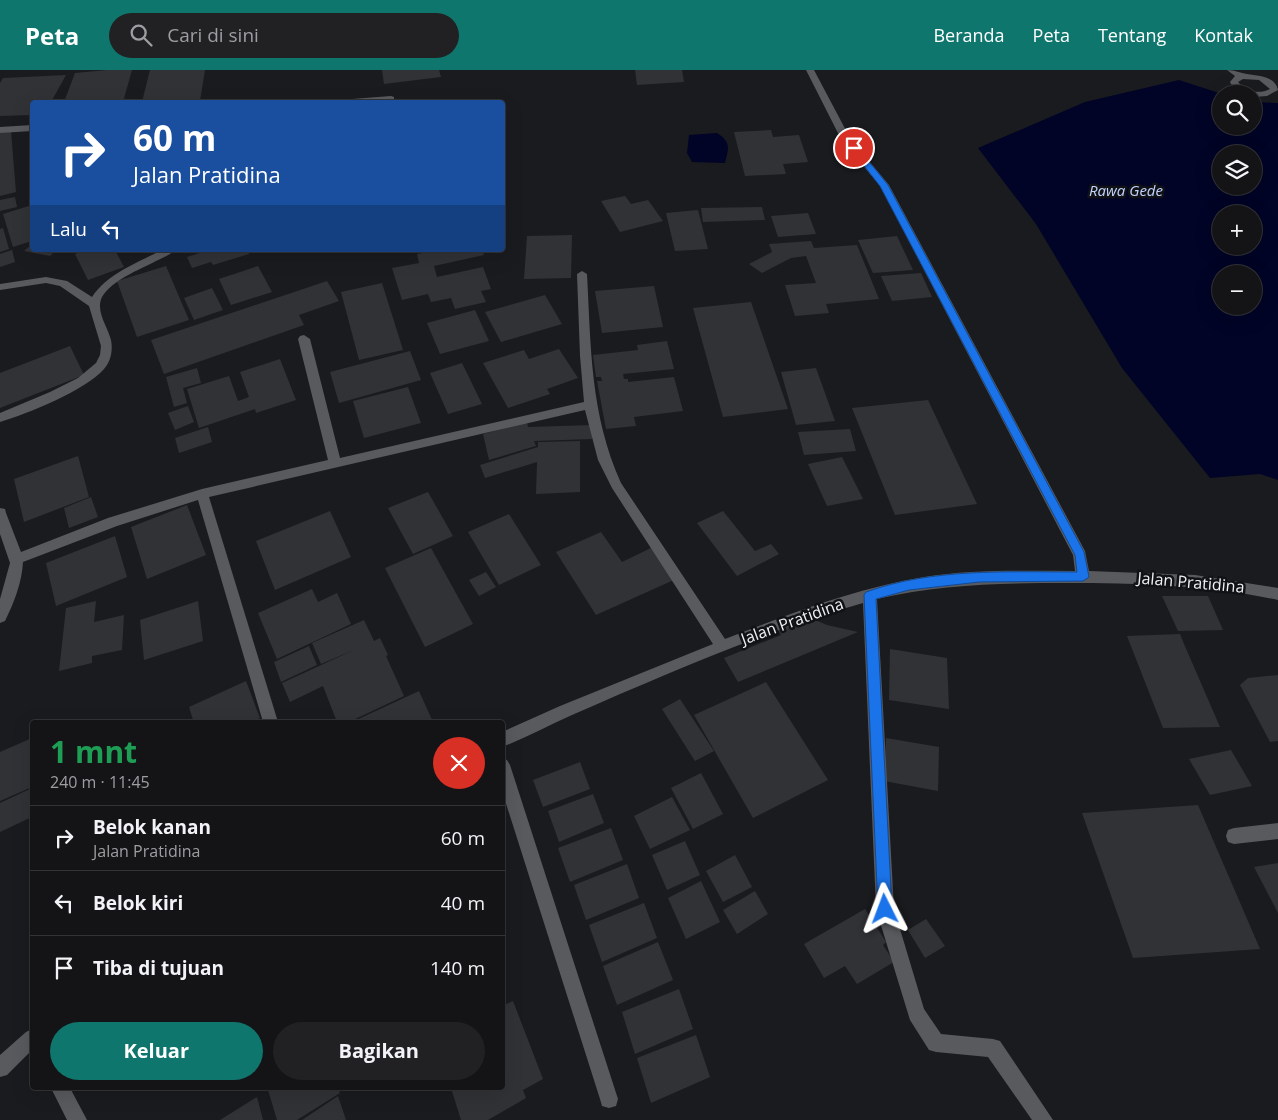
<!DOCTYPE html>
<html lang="id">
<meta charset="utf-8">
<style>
body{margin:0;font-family:"Open Sans",sans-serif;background:#212124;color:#f1f3f6;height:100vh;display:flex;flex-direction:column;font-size:19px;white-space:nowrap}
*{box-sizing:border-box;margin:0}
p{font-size:16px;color:#9d9ea1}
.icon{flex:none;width:28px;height:28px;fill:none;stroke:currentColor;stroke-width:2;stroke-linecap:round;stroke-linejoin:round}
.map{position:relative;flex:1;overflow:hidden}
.side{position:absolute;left:30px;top:650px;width:475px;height:370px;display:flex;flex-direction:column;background:#141417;border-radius:5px;box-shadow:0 5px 20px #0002,0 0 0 1px #333336}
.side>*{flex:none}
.guide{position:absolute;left:30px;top:30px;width:475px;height:152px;border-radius:5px;box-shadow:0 5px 20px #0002,0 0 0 1px #333336;background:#1a4fa0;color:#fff;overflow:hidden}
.controls{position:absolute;left:1212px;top:15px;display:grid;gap:10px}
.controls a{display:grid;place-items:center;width:50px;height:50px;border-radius:50%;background:#141417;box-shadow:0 5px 20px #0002,0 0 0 1px #333336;font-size:25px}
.pin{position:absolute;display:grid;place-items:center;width:42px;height:42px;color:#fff;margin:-21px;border:2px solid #fff;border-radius:50%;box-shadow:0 1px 5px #0007}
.me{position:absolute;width:55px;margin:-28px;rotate:357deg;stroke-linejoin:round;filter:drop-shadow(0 0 4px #0008)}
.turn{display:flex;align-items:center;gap:18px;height:105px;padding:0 20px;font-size:22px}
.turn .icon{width:65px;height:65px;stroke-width:2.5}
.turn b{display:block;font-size:35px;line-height:42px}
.then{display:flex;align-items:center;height:48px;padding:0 20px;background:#0003;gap:10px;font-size:19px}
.round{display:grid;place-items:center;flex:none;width:52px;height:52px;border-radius:26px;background:#212124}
.summary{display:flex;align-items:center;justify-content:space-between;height:85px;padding:0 20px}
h1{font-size:30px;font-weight:700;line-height:38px;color:#1e9e55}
.button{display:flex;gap:10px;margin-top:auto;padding:10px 20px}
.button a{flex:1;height:58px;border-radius:30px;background:#0f766e;color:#fff;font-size:20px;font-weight:700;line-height:58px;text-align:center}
.button a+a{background:#212124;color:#f1f3f6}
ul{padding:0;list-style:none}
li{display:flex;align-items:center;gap:15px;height:65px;padding:0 20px;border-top:1px solid #333336}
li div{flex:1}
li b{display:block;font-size:19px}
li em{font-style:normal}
header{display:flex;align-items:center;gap:30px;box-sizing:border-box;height:70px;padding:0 25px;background:#0f766e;color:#fff}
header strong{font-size:24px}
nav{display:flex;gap:28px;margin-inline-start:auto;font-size:18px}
.search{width:350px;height:45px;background:#212124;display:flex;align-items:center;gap:12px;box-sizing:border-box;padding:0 18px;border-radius:28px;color:#9d9ea1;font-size:19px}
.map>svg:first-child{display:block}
</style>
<header>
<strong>Peta</strong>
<div class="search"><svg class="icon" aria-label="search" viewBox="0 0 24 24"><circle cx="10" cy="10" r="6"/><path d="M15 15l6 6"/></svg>Cari di sini</div>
<nav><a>Beranda</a><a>Peta</a><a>Tentang</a><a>Kontak</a></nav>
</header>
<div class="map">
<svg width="1278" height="1050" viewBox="0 0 1278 1050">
<rect width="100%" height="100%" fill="#1a1b1f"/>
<g fill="#010426" fill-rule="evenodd">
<path d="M1179 10 1222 24 1221 56H1254V32L1278 33V410L1260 404 1210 408 1122 298 1036 154 978 78 1085 32ZM1221 84H1254V116H1221ZM1221 144H1254V176H1221ZM1221 204H1254V236H1221Z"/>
<path d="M717 63C731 72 729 78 725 93L692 92 687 83 689 65Z"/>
</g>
<g fill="#303236">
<polygon points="107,0 132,0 123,32 64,32 75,3"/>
<polygon points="150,0 205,0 200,31 142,32"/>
<polygon points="382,0 439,0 441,7 384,14"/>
<polygon points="635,0 682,0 684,12 637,15"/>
<polygon points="66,5 51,32 32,32 32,45 0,46 0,13 3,8"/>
<polygon points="771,60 773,67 799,65 808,92 783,94 786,104 745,106 734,62"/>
<polygon points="11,61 16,122 0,126 0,63"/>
<polygon points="625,126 631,134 648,130 663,151 620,162 601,131"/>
<polygon points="15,127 17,137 0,141 0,130"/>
<polygon points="32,135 32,171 13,177 3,144"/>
<polygon points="762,137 765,150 703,152 701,138"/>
<polygon points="698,140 708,179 675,181 666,143"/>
<polygon points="808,143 816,164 778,167 771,146"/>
<polygon points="3,158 9,179 0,182 0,159"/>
<polygon points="572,165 571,208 524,209 527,166"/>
<polygon points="897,166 913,200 873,203 858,170"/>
<polygon points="811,171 814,178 857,175 879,229 826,234 829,243 795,246 785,215 816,213 806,186 791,188 762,203 749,194 772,182 769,174"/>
<polygon points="32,174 32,180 56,180 50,186 24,181"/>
<polygon points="12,180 15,192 0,197 0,184"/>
<polygon points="87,180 115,180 124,197 88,210 75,184"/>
<polygon points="205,180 247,180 249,184 213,195 211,192 192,198 187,187 206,181"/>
<polygon points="438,180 482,180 484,185 434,196 437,207 483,197 491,219 481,221 486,232 455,239 451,228 431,232 428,224 402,230 392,198 419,193 417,184"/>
<polygon points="166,196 189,250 137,267 117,211"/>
<polygon points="258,196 272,222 231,235 219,209"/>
<polygon points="921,203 932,227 892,231 881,206"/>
<polygon points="327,211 339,231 299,245 304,255 164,304 151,270"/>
<polygon points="382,213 403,280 359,290 341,222"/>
<polygon points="654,216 663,257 602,263 595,221"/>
<polygon points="212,218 223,240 194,250 184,228"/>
<polygon points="545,225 562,254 501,272 485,242"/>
<polygon points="751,232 788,339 723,347 693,238"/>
<polygon points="475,240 489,271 440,284 427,253"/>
<polygon points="667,271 674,299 623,304 624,309 628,309 628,312 674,307 683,341 634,347 636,356 606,359 597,311 602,311 601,307 596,307 593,285 638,280 637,275"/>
<polygon points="70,276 84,305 0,338 0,303"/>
<polygon points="559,279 578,308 547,319 550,324 508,338 483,293 524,280 529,289"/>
<polygon points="410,281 421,310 339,333 330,302"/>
<polygon points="280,289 296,330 256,343 255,339 199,358 187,319 229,306 238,331 249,327 240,302"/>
<polygon points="462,293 482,334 448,344 430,303"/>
<polygon points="197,298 201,313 183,318 187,333 174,337 166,307"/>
<polygon points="816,298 835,351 796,355 781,302"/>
<polygon points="408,317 421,353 364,368 353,331"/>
<polygon points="928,330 977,434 895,445 852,338"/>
<polygon points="188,336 194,352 175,360 168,343"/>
<polygon points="527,352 528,357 592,355 592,369 534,371 536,376 489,390 483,364"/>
<polygon points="208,357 212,372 179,383 175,368"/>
<polygon points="850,359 856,381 804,385 798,362"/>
<polygon points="580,371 580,422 536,424 537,392 485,408 480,395 538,377 538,372"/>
<polygon points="78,386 89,427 24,452 14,409"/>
<polygon points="842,387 863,429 827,436 808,394"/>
<polygon points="428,422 453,466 413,484 388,438"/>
<polygon points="91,427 98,447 69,458 64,438"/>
<polygon points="187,435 206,485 147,509 131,457"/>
<polygon points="330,441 351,487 275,520 256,471"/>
<polygon points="723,441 755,481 771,474 779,484 737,506 697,453"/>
<polygon points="509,444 541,495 499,515 468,462"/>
<polygon points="601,462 622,492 653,477 676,509 596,545 556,482"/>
<polygon points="115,466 127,507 56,536 46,493"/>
<polygon points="431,478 473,554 425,577 385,498"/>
<polygon points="486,502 496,517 479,526 469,510"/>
<polygon points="312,519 318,532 337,523 351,554 277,589 258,543"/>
<polygon points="1162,526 1208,526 1223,560 1178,561"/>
<polygon points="96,531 94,552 124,545 122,580 92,586 92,593 59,601 66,538"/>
<polygon points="198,531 203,571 144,590 140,550"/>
<polygon points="808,547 827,555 858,562 738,612 724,588 781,565 778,559"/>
<polygon points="364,550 374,571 380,568 388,585 386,586 404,626 349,652 337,652 323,616 290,632 282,613 356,579 321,594 312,573"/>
<polygon points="1180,564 1184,574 1220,657 1163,658 1127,566"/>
<polygon points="309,576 317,595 281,612 274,592"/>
<polygon points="890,579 947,588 949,639 889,630"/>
<polygon points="1278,605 1278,671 1270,672 1240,615 1248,608"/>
<polygon points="246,611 260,648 250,652 187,652 193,650 189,637"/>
<polygon points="766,612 828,710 753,748 694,645"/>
<polygon points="419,621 433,652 352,652"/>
<polygon points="680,629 714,681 695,691 662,639"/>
<polygon points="32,668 32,717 0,731 0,682"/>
<polygon points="886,668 939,677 938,721 884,711"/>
<polygon points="1231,680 1252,716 1210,725 1189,689"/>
<polygon points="580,692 590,719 543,737 533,710"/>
<polygon points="701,703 723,744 693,759 671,718"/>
<polygon points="32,718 32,747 0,762 0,733"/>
<polygon points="593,724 604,753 559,772 548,741"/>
<polygon points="672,727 690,760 650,779 634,746"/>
<polygon points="1198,735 1260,879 1133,888 1082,743"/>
<polygon points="611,758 623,790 570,812 558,778"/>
<polygon points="685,771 700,805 667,820 652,785"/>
<polygon points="735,785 752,817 723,832 706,801"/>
<polygon points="1278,793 1278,843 1254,797"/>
<polygon points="627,794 639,828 586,850 574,815"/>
<polygon points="701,811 720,852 686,869 668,828"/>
<polygon points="755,821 768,844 737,864 723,840"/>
<polygon points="644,833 657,868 602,892 589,855"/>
<polygon points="865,839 886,872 883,875 894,892 857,914 845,896 824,908 804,874"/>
<polygon points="926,849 945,876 925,888 908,860"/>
<polygon points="658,872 673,910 617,935 603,896"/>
<polygon points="679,919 693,959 635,984 622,942"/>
<polygon points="513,931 543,1009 523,1020 526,1028 488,1050 461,1050 451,1018 502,1018 502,936"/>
<polygon points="696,965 710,1007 651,1033 637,988"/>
<polygon points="272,1018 338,1018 340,1023 297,1050 277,1050 268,1020"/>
<polygon points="338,1026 346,1050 302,1050"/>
<polygon points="257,1027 263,1050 220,1050"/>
</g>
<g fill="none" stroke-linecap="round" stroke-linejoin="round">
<g fill="#585a5e" fill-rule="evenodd">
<path d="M806 0H814L850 68 889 115 1085 481 1089 501 1195 505 1278 518V530C1208 515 1138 513 1066 513 1002 513 940 514 877 529L894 839 924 939 941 964 993 969 1000 971 1053 1050H1032L988 987 936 982 929 980 910 950 876 839 863 533C764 561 667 604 572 645 549 655 526 668 502 677V662L560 636 713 574 612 418 598 390 585 340 209 427 278 652H263L198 430 117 456 23 492C22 512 14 533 5 551L0 553V529L10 493 0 464V438L5 439 6 443 21 482 108 448 202 419 328 390 298 269 300 266 304 265 310 269 340 388 584 332 580 286 577 204 582 201 587 204C591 277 590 344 621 413L725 569C789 544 856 518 924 507 974 499 1025 501 1075 501L1073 485 880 116 841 69Z"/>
<path d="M1227 0C1235 0 1240 3 1247 4 1259 6 1275 6 1278 20L1267 26 1254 27V24H1243L1231 14 1230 12 1235 6ZM1243 9 1259 10 1270 19C1258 25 1246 21 1238 12Z"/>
<polygon points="391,26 394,27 394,31 348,32 352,29"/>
<polygon points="32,55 32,61 0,63 0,57"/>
<path d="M162 180H175C170 185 162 188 156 191 139 200 112 210 102 227 95 241 108 257 111 270 113 280 111 291 104 299 86 320 27 344 0 352V343L50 322 78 308 96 293 100 285 101 276 89 236 60 216 46 213 0 220V214L46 207 67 211 92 227C108 203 137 193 162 180Z"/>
<polygon points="502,688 507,690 510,695 618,1029 616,1036 609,1038 602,1036 600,1029 502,721"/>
<polygon points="1278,753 1278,769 1234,774 1228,772 1226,766 1228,760 1234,758"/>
<polygon points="32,959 32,980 7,1005 0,1007 0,985 26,962"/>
<polygon points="51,1018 70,1018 87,1050 67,1050"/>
</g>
</g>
<path fill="#1a73e8" stroke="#114b97" d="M854 76 857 77 888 115 1084 482 1089 507 1083 511 979 512 909 520 876 529 892 839 890 844 885 846 880 844 878 839 864 525 866 522C933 498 1007 502 1077 502L1075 485 880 116 850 78Z"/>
<g text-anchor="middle" stroke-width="5" stroke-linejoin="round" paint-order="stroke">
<g font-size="15" font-style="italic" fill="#c1d3fe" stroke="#111216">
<text x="1126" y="126">Rawa Gede</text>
</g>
<g font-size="16" fill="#eff0f3" stroke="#111216">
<text transform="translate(1191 512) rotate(5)" y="6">Jalan Pratidina</text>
<text transform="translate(792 551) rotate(-20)" y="6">Jalan Pratidina</text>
</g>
</g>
</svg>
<div class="controls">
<a><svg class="icon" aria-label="search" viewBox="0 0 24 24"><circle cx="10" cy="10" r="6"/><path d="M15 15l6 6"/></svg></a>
<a><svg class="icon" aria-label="layers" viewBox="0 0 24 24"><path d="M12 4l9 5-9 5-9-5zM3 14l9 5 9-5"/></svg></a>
<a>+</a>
<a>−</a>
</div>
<div class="pin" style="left:854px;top:78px;background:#d93025"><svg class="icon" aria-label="arrive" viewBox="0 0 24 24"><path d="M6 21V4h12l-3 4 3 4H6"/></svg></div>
<svg class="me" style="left:885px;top:839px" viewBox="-20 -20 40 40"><path d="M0-17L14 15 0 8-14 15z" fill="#1a73e8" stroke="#fff" stroke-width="4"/></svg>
<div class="guide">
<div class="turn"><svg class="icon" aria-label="right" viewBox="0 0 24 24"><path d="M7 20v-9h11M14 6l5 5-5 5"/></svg><div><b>60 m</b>Jalan Pratidina</div></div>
<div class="then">Lalu<svg class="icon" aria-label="left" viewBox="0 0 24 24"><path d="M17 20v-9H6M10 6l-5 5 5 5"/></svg></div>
</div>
<section class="side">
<div class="summary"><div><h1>1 mnt</h1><p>240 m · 11:45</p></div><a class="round" style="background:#d93025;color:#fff"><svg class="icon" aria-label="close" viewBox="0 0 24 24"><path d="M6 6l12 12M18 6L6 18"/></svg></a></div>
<ul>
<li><svg class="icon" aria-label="right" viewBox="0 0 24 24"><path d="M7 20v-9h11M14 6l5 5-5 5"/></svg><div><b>Belok kanan</b><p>Jalan Pratidina</p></div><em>60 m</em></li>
<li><svg class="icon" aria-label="left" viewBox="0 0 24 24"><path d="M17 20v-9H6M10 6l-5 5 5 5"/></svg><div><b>Belok kiri</b></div><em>40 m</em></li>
<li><svg class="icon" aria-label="arrive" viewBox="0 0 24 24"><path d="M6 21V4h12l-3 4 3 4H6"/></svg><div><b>Tiba di tujuan</b></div><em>140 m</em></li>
</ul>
<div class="button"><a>Keluar</a><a>Bagikan</a></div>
</section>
</div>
